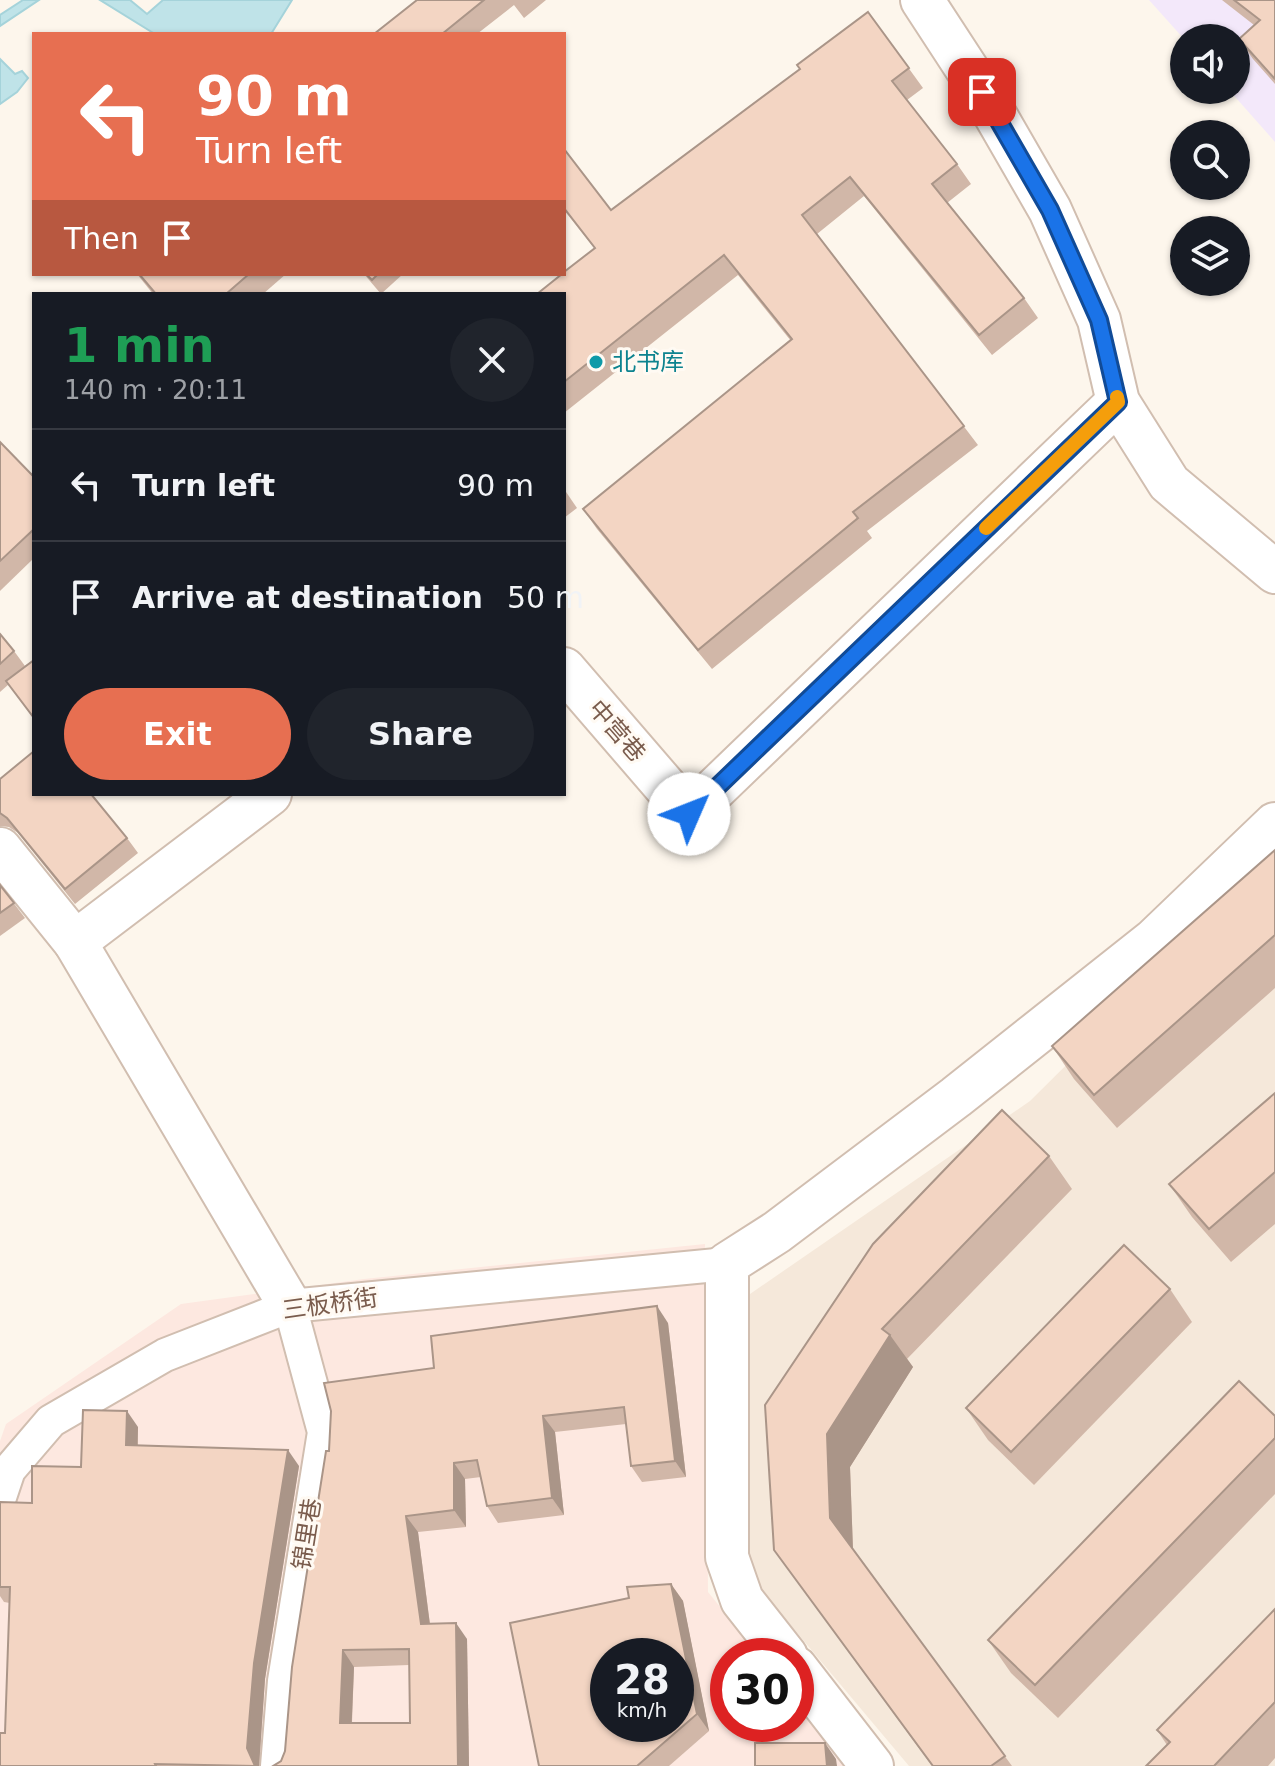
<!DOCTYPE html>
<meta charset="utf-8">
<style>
body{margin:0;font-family:"DejaVu Sans","Noto Sans SC",sans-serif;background:#20242c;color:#f1f3f6;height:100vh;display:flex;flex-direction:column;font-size:30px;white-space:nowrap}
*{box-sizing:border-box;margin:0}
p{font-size:26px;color:#9ea1a6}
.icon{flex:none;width:44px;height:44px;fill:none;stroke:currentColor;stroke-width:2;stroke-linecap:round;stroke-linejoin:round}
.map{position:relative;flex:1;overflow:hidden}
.sheet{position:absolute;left:32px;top:292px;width:534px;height:504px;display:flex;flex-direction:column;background:#171b24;border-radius:0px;box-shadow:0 2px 6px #0004}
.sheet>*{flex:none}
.top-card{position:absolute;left:32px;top:32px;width:534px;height:244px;border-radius:0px;box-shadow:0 2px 6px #0004;background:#e76f51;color:#fff;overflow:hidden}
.buttons{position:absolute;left:1170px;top:24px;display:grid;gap:16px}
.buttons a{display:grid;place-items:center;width:80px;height:80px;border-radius:50%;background:#171b24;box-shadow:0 2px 6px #0004;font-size:40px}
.speed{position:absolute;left:590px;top:1638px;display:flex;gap:16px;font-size:40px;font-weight:700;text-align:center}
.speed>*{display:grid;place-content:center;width:104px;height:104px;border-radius:50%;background:#171b24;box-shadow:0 2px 6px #0004;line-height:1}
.speed small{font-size:20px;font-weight:400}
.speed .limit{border:12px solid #d22;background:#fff;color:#111}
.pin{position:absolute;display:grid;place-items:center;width:68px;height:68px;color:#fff;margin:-34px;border-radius:16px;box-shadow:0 4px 12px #0006}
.me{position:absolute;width:88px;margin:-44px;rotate:46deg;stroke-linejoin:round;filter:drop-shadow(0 0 6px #0008)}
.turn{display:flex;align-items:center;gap:28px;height:168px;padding:0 32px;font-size:36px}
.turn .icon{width:104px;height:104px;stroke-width:2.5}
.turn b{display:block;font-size:56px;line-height:68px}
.then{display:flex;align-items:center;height:76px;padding:0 32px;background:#0003;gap:16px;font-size:30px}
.round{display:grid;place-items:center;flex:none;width:84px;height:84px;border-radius:42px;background:#20242c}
.summary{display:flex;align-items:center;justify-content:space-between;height:136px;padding:0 32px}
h1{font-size:48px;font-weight:800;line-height:60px;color:#1e9e55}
.button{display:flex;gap:16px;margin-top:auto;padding:16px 32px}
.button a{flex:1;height:92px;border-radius:48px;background:#e76f51;color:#fff;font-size:32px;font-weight:800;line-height:92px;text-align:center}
.button a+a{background:#20242c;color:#f1f3f6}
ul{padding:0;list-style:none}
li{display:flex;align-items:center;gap:24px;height:112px;padding:0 32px;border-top:2px solid #363941}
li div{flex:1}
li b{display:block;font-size:30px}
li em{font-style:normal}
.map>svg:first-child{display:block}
</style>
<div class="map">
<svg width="1275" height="1766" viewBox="0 0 1275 1766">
<rect width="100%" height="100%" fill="#fdf6ec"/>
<polygon fill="#f5e8da" points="1275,858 1275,1766 909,1766 745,1571 750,1294 1030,1101"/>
<path fill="#fde8e0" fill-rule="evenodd" d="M705 1244 708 1592 760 1656H728V1724H796V1700L850 1766H0V1441L6 1424 181 1304 364 1279ZM608 1656H676V1724H608Z"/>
<polygon fill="#f3e8fa" points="1149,0 1275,0 1275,142 1229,90 1236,90 1236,38 1184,39"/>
<g fill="#bfe3e8" stroke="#a5d3da" stroke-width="2">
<polygon points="23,0 39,0 0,26 0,15"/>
<polygon points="100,0 130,0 147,14 163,0 292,0 271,34 155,34"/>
<polygon points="0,59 15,74 22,71 28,78 17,92 0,104"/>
</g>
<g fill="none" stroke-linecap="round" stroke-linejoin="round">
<defs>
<g id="pedestrian">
<polyline points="0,1497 9,1470 51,1421 165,1355 290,1306 727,1264"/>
<polyline points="277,1766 284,1681 324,1432 290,1306"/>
</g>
<g id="minor">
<polyline points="922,0 982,92 1050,210 1099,320 1118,402 1169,483 1275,572"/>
<polyline points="564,669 689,814 1118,402"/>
<polyline points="0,849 75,942 270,794"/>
<polyline points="75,942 290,1306"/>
<polyline points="786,1656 742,1600 727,1557 727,1264 777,1232 956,1097 1154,940 1275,824"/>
<polyline points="796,1668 872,1766"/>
</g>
</defs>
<use href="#pedestrian" stroke="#d1beb0" stroke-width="36"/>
<use href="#minor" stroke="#d1beb0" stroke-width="46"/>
<use href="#pedestrian" stroke="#fff" stroke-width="32"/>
<use href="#minor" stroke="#fff" stroke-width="42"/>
</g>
<g fill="#d1b7a8" fill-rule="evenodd">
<polygon points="417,0 546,0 524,18 514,5 477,34 374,34"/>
<polygon points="1222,0 1275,0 1275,84 1253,59 1239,39 1254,25"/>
<polygon points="868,12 923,88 907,100 957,164 971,184 947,203 1024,298 1038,318 992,355 864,196 817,234 978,445 867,531 872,538 712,669 597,529 583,509 791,341 738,275 564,413 564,294 594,248 564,210 564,149 611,210 800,69"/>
<polygon points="137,274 286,274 263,294 153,294"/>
<polygon points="364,274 403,274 381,294"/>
<polygon points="0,442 34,477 34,558 0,591"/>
<polygon points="564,489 577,508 564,518"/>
<polygon points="0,634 14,651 25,666 34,660 34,719 9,684 0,692"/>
<polygon points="0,779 127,838 138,853 75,904 18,833 9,827 0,826"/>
<polygon points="1275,850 1275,988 1117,1128 1074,1079 1052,1046"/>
<polygon points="0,885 25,918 0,936"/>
<polygon points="1275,1093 1275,1224 1231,1262 1192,1217 1169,1184"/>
<polygon points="1049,1156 1072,1189 907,1359 913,1367 850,1467 853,1549 1012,1766 932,1766 774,1550 765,1405"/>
<polygon points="1170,1289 1192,1322 1034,1485 988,1440 966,1408"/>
<path d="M668 1323 686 1477 642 1482 631 1466 626 1424 555 1432 564 1515 498 1523 487 1506 481 1477 465 1479 466 1527 418 1532 430 1624 467 1639 469 1766H273L281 1761 285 1751 329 1451 434 1368ZM409 1665 410 1723H352L354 1667Z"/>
<polygon points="1275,1416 1275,1494 1058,1718 1011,1673 988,1640"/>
<polygon points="138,1427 138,1445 299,1466 265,1679 259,1766 0,1766 5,1733 10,1603 4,1602 0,1596 0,1502 32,1503"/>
<polygon points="671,1584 683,1601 709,1731 669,1766 539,1766 629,1598"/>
<polygon points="1275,1609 1275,1758 1268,1766 1146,1766 1167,1745 1157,1730"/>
</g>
<g fill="#aa9588">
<polygon points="657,1306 668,1323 686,1477 675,1461"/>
<polygon points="890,1335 913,1367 850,1467 853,1551 830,1518 827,1434"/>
<polygon points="127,1411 138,1427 137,1461 126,1445"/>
<polygon points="543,1416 555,1432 564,1515 552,1498"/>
<polygon points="288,1450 299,1466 265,1679 259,1766 255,1766 247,1748 254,1663"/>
<polygon points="454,1463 465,1479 466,1527 454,1510"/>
<polygon points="406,1516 418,1532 432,1641 421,1624"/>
<polygon points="671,1584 683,1601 709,1731 697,1714"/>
<polygon points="456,1623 467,1639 469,1766 458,1766"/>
<polygon points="343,1650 354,1667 351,1739 340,1723"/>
<polygon points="825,1743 836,1759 837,1766 827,1766"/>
</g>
<g fill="#f3d5c3" stroke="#aa9588" stroke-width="2" fill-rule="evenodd">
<polygon points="417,0 484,0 442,34 374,34"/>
<polygon points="1234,0 1275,0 1275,79 1239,39 1260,20"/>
<polygon points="868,12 909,68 892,81 957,164 932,184 1024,298 979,335 850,177 802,215 964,426 853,512 858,518 698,650 583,509 792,339 724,255 564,382 564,294 537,294 562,274 564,274 564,272 595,248 564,208 564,149 611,210 800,69 797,65"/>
<polygon points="139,274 249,274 226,294 156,294"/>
<polygon points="366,274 378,274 372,280"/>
<polygon points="0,442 34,477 34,529 0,561"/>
<polygon points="0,634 14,651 0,664"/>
<polygon points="34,660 34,718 6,681"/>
<polygon points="34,751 34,794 91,794 127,838 65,889 7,818 0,813 0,779"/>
<polygon points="1275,850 1275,935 1094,1095 1052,1046"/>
<polygon points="0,885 14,903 0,913"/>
<polygon points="1275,1093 1275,1172 1209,1229 1169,1184"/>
<polygon points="1002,1110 1049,1156 882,1329 890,1335 827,1434 830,1518 1005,1756 991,1766 933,1766 774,1550 765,1405 873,1244"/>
<polygon points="1124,1245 1170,1289 1011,1452 966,1408"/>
<path d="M657 1306 675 1461 631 1466 624 1407 543 1416 552 1498 487 1506 477 1460 454 1463V1510L406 1516 421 1624 456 1623 458 1766H273L281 1761 285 1751 292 1667 326 1451H329L331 1411 324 1383 434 1368 431 1336ZM409 1649 410 1723H340L343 1650Z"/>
<polygon points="1239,1381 1275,1416 1275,1438 1035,1685 988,1640"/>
<polygon points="83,1410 127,1411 126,1445 288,1450 254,1663 247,1748 255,1766 155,1764 156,1766 0,1766 0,1733 5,1733 10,1587 0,1587 0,1502 32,1503 32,1466 81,1467"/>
<path d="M671 1584 697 1714 637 1766H539L510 1623 629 1598 627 1587ZM608 1656H676V1724H608Z"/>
<polygon points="1275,1609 1275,1702 1214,1766 1146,1766 1170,1742 1157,1730"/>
<polygon points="755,1743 825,1743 827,1766 755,1766"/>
</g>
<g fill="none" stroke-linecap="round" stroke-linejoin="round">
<defs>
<polyline id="route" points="689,814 1118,402 1099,320 1050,210 982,92"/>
</defs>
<use href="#route" stroke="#114b97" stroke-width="20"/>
<use href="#route" stroke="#1a73e8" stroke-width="14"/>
<polyline stroke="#f59e0b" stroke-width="14" points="986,528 1118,402 1117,397"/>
</g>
<circle fill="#0f9aa8" stroke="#fffaf3" stroke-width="3" cx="596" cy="362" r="8"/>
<g text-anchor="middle" stroke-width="6" stroke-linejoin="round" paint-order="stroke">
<g font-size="24" fill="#0d838f" stroke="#fffaf3" text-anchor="start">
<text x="612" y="370">北书库</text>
</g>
<g font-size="24" fill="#7a5c4d" stroke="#fffaf3">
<text transform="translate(617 731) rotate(49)" y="8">中营巷</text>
<text transform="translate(330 1304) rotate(-8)" y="8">三板桥街</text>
<text transform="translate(307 1534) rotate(-81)" y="8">锦里巷</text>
</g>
</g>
</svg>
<div class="buttons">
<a><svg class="icon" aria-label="sound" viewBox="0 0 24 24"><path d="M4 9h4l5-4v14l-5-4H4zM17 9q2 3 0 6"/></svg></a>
<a><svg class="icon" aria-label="search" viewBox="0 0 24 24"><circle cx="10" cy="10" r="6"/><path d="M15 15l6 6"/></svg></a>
<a><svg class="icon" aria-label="layers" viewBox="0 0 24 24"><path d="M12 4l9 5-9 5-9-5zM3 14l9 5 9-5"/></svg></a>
</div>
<div class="speed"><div>28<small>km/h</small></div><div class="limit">30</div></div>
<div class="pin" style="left:982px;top:92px;background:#d93025"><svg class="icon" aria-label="arrive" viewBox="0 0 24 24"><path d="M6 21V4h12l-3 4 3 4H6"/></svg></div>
<svg class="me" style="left:689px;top:814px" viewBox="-20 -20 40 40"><circle r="19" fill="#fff"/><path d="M0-13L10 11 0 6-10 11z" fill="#1a73e8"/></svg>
<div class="top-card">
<div class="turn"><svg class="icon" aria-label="left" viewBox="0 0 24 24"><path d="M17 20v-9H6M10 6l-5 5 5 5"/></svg><div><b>90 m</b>Turn left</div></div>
<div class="then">Then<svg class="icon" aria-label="arrive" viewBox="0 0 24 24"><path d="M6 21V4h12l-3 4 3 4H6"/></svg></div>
</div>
<section class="sheet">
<div class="summary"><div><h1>1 min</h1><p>140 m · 20:11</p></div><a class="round"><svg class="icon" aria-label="close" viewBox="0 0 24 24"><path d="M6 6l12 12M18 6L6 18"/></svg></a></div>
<ul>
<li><svg class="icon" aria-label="left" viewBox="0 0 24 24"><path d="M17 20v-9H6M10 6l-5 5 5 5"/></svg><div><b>Turn left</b></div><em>90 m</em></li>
<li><svg class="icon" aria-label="arrive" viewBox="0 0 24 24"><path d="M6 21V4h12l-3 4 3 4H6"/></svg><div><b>Arrive at destination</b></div><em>50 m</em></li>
</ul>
<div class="button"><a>Exit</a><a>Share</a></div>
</section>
</div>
